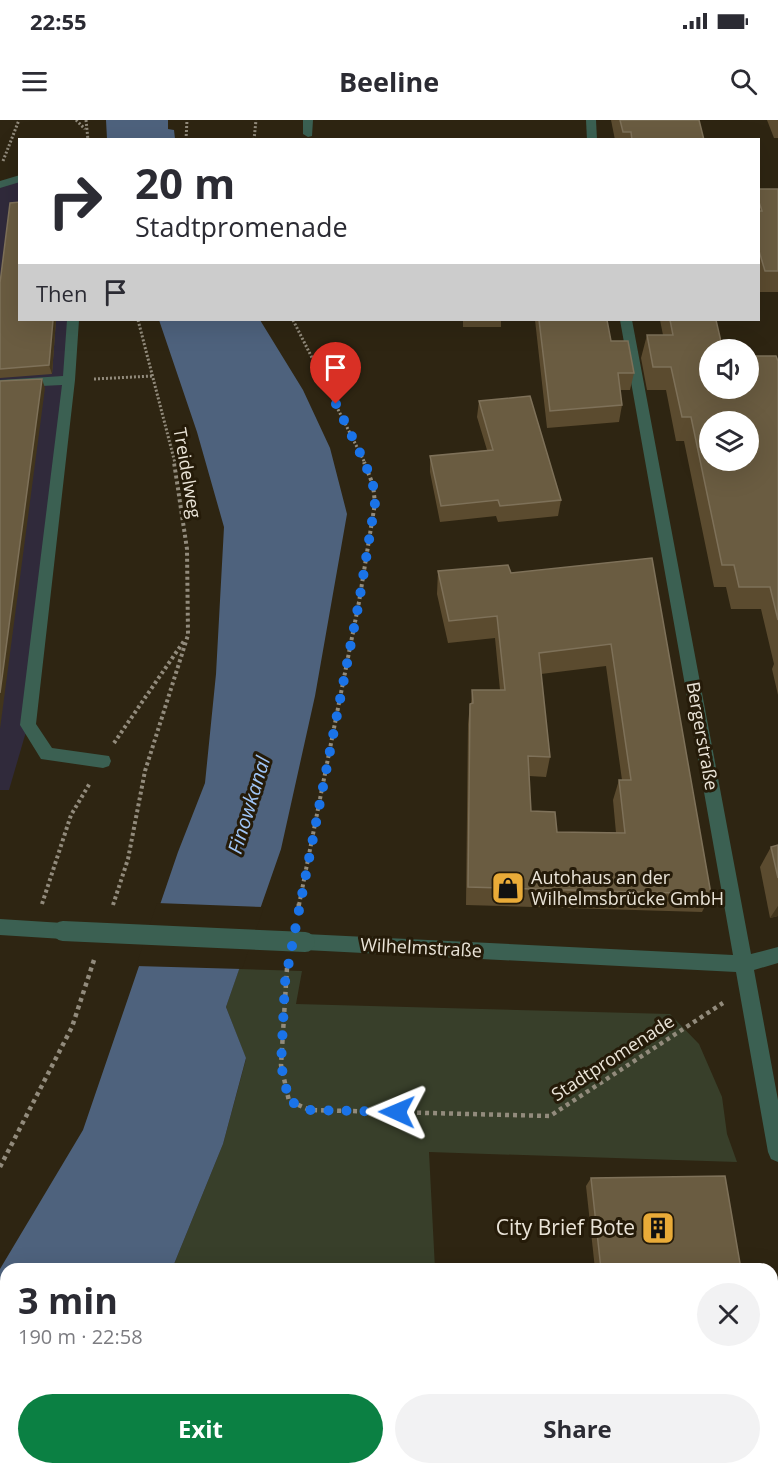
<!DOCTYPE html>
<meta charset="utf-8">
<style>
body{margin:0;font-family:"Open Sans",sans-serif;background:#f2f2f3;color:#2b2b33;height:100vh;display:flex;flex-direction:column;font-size:22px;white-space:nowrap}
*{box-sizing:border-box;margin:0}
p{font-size:20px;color:#7c7c81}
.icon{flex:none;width:33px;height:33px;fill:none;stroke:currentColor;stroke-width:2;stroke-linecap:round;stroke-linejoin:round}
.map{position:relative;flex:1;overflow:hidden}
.drawer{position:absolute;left:0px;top:1143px;width:778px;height:212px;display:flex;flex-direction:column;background:#fff;border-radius:18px 18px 0 0;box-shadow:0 6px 24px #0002}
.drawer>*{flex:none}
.banner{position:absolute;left:18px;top:18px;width:742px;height:183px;border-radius:0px;box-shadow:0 6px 24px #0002;background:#fff;color:#2b2b33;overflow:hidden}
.fabs{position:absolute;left:699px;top:219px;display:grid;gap:12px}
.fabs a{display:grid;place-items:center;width:60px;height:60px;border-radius:50%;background:#fff;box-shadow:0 6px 24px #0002;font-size:30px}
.pin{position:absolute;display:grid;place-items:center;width:51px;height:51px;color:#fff;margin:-62px -26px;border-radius:50% 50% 50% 0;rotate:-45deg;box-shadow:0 0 6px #0007}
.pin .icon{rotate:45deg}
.me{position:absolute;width:66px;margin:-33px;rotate:271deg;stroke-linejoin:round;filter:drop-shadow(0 0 4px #0008)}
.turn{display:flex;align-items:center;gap:21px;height:126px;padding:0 18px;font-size:27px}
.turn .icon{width:78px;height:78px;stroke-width:2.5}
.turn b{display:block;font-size:42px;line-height:51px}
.then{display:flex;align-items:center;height:57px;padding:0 18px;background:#0003;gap:12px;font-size:22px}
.round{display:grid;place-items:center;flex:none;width:63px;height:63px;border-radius:32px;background:#f2f2f3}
.summary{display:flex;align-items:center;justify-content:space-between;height:102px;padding:0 18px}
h1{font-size:36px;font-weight:700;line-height:45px}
.cta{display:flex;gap:12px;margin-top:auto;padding:12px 18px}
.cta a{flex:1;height:69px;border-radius:36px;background:#0b8043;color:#fff;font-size:24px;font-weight:700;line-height:69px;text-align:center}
.cta a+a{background:#f2f2f3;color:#2b2b33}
.status{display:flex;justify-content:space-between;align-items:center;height:42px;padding:0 30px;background:#fff;direction:ltr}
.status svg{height:16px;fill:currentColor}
header{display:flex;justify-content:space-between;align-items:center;height:78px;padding:0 18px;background:#fff;font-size:27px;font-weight:700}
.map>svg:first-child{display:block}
</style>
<div class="status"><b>22:55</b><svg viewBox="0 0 49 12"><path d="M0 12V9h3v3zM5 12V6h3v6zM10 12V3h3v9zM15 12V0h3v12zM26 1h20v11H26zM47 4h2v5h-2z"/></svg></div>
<header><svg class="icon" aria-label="menu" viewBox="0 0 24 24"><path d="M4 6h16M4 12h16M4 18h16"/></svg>Beeline<svg class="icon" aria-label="search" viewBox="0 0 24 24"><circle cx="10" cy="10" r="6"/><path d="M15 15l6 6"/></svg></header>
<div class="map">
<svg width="778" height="1354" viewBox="0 0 778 1354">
<rect width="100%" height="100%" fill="#2e2512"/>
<polygon fill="#302a3b" points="19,58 20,200 73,200 69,260 28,605 9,670 0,670 0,65"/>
<g fill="#383f2a">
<polygon points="239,849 302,851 296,884 670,894 699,924 722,977 727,1014 737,1042 429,1032 435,1149 172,1149 223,1024 246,939 226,887"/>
<polygon points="65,1348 443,1348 443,1354 61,1354"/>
</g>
<g fill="#4e627d">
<polygon points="106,0 168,0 168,9 174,10 175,19 107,19"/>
<polygon points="159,200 260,200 303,270 330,328 347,394 315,576 281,729 226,887 246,938 223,1024 172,1149 6,1149 6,1348 65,1349 61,1354 0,1354 0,1149 83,1010 178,732 205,663 216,554 224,407 197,312"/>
</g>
<polygon fill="#2e2512" points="157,783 264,787 242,849 136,846"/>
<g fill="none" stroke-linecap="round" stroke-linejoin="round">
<g stroke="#928b7c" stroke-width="3" stroke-dasharray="2 2" stroke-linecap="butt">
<polyline points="76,0 85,9"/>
<polyline points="86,0 88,20"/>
<polyline points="186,20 187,0"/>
<polyline points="254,20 256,0"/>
<polyline points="3,41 19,0"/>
<polyline points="138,200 175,343"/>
<polyline points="293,200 365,343"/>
<polyline points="94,259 153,256"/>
</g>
<g stroke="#928b7c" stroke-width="4" stroke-dasharray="3 3" stroke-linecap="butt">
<polyline points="114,623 184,521"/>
<polyline points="42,784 71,695 90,663"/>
<polyline points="113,785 128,739 145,651 188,515 187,429 174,342"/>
<polyline points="299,785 359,482 375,383 373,365 364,342"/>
</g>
<g stroke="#928b7c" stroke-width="4.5" stroke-dasharray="4 4" stroke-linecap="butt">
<polyline points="297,794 299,784"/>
<polyline points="287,848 281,945 289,981 310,990 550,996 723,883"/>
<polyline points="0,1047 72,907 94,840"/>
</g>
<g fill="#3b6052" fill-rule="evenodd">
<polygon points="303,0 313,0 312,16 308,17 303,14"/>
<polygon points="20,55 20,62 0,68 0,61"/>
<polygon points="67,200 79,200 75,260 36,604 52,628 109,636 111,641 109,646 103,648 41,639 20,605 62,265 0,268 0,260 63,256"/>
</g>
<g fill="#3b6052" fill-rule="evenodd">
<polygon points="586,0 596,0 597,20 587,20"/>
<polygon points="620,200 632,200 751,834 778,827 778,843 754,850 778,980 778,1042 771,1039 768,1032 736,852 305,830 299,828 296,822 299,816 305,814 733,835"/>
<polygon points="0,799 63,803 69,805 72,811 69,817 63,819 0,815"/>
</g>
<polyline stroke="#3b6052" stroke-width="20" points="63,811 305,822"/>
</g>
<g fill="#5b4b2f" fill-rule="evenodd">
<polygon points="611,0 699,0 704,20 615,20"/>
<polygon points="767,0 778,0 778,18 774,18"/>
<rect x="759" y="69" width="19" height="103"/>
<polygon points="0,163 20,200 56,200 52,254 0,258"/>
<rect x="463" y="200" width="38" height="7"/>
<polygon points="535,200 607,200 611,221 634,253 630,270 620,270 622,285 619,302 547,308"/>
<polygon points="660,200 716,200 710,268 778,241 778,575 772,549 774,544 761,489 731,489 726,467 714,467 684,321 676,321 666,270 647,270 641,238 647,215 663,215"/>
<polygon points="479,281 561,380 558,396 498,402 496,396 440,402 430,352 430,336 487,330 477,297"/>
<path d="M652 438 711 774 702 792 466 785 468 604 470 584 471 583 472 570H500L495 518 448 523 437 474 438 451 511 453ZM606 546 622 660H619L613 680 616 713 557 712 531 691 529 656 546 657 550 637 541 554Z"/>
<polygon points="778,725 778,796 770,798 760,747 771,727"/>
<polygon points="591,1058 741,1149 595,1149 586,1066"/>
<polygon points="617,1348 772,1348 776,1354 617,1354"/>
</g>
<g fill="#42351c">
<polygon points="53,200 56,200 52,254 49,245"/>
<polygon points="42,259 45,268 0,609 0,573"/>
<polygon points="778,786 778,796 770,798"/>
</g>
<g fill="#6a5c41" stroke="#7e7159" stroke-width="1.5" fill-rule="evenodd">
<polygon points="620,0 699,0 704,20 632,20 631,12 623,12"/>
<polygon points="759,69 778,69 778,151 765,151 759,131 759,91 762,91 759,82"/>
<polygon points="20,82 20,200 53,200 49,245 0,249 0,163 10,83"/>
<polygon points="539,200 607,200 611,221 628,221 634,253 618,253 622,285 550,291"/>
<path d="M670 200H716L723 230H710V268H748V236H776L778 241V500L770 467H739L734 445H722L691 297H682L671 247H653L647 215H673ZM710 302H748V340H710Z"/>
<polygon points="42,259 0,573 0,261"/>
<polygon points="530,276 561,380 500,386 498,380 441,386 430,336 493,330 479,281"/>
<path d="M652 438 711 774 468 767 470 584 473 583 472 570H505L497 496 449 501 438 451 508 445 511 453ZM611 524 631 660H619L625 713 557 712 555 692 531 691 528 636 550 637 539 533Z"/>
<polygon points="778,725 778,758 771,727"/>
<polygon points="725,1056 741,1149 601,1149 591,1058"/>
<polygon points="772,1335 776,1354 624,1354 623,1348 772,1348"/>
</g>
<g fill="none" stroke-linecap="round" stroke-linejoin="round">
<polyline stroke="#1a73e8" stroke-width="10" stroke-dasharray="0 18" points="336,284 365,343 373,365 375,383 359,482 285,862 281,945 289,981 310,990 397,992"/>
</g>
<defs>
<symbol id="shop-square" viewBox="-11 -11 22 22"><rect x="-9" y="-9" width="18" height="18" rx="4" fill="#e9ab38" stroke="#251b09"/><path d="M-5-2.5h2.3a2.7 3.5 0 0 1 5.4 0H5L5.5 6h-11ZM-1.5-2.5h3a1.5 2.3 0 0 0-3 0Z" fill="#111"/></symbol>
<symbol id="building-square" viewBox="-11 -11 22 22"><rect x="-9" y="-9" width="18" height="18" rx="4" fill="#e9ab38" stroke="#251b09"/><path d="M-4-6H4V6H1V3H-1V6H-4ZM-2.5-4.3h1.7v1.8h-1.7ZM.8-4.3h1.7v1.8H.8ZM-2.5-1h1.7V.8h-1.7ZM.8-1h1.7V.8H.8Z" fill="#111"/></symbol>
</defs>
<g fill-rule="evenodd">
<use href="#shop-square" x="489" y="749" width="38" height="38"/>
<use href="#building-square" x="639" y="1089" width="38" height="38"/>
</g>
<g text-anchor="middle" stroke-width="6" stroke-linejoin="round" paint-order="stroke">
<g font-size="18" fill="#eae4d8" stroke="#251b09">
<text transform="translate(187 353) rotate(80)" y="6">Treidelweg</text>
<text transform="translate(702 616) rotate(80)" y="6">Bergerstraße</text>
<text transform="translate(421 828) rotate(3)" y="6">Wilhelmstraße</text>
<text transform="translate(613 938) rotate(-33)" y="6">Stadtpromenade</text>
</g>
<g font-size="18" fill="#eae4d8" stroke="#251b09" text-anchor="start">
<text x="531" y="764">Autohaus an der<tspan x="531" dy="21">Wilhelmsbrücke GmbH</tspan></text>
</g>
<g font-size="20" font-style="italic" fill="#a0c5f6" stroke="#251b09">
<text transform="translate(249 685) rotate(-73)" y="7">Finowkanal</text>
</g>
<g font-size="21" fill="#eae4d8" stroke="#251b09" text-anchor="end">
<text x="635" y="1115">City Brief Bote</text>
</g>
</g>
</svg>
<div class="fabs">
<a><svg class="icon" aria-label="sound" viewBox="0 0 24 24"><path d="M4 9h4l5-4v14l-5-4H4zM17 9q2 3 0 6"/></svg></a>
<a><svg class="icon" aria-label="layers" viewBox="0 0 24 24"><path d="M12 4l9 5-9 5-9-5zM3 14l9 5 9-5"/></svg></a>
</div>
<div class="pin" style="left:336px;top:284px;background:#d93025"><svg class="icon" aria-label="arrive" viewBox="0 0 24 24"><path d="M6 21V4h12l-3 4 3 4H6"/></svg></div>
<svg class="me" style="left:397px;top:992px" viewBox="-20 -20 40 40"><path d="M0-17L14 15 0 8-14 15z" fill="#1a73e8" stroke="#fff" stroke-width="4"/></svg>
<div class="banner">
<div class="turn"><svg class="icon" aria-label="right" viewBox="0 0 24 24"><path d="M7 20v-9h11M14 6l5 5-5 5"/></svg><div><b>20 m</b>Stadtpromenade</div></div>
<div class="then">Then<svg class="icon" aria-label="arrive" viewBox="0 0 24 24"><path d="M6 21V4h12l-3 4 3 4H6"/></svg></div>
</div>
<section class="drawer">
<div class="summary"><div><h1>3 min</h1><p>190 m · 22:58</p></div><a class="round"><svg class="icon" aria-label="close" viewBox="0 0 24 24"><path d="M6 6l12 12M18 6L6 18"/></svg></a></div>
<div class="cta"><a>Exit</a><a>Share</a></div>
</section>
</div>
